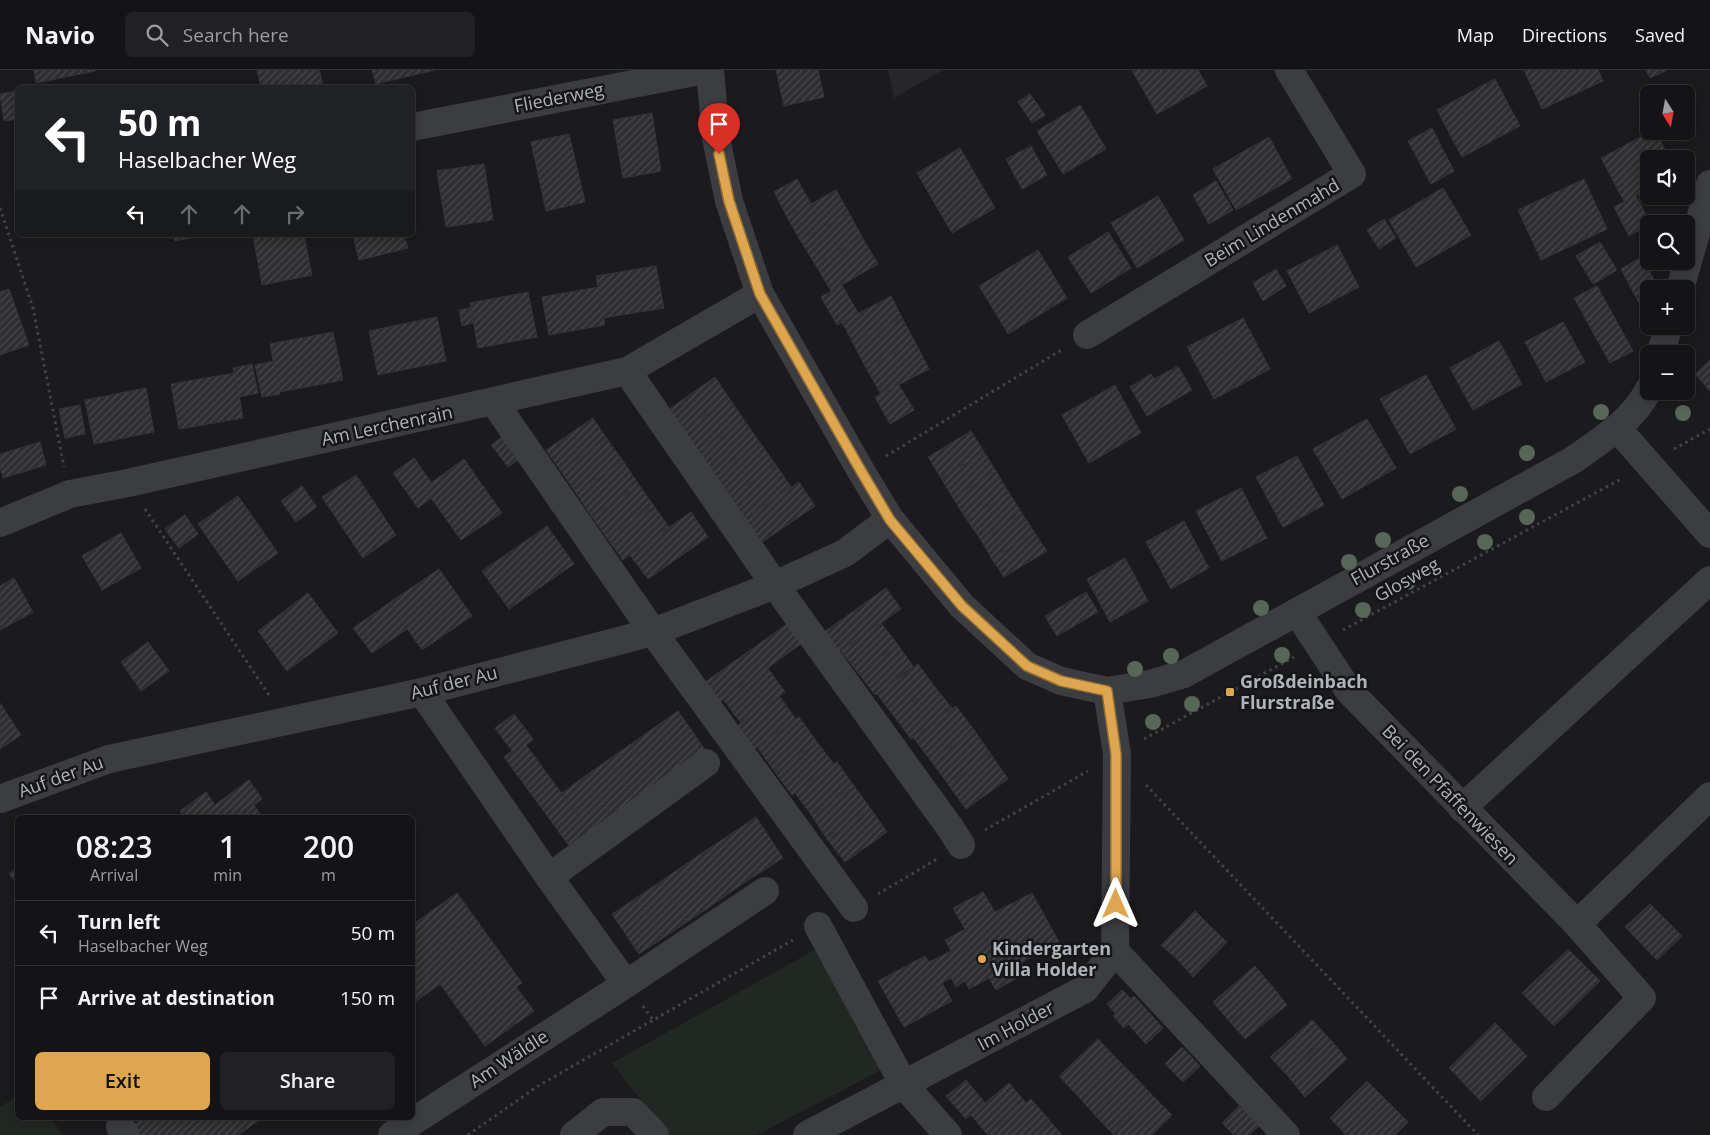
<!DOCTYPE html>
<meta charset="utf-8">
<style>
body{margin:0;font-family:"Open Sans",sans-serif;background:#212123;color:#f1f3f6;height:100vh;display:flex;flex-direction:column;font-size:19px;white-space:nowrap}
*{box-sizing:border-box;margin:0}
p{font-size:16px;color:#9d9ea1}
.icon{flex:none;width:28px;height:28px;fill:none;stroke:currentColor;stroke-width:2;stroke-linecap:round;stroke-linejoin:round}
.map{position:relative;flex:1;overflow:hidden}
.panel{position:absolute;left:15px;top:745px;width:400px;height:305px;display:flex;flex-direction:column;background:#141416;border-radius:8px;box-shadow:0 2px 12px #0003,0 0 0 1px #333335}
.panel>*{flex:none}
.top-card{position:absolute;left:15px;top:15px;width:400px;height:152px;border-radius:8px;box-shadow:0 2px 12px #0003,0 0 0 1px #333335;background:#202124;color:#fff;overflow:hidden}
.needle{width:32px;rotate:169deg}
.tools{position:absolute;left:1640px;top:15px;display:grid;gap:10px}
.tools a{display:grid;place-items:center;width:55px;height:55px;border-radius:8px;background:#141416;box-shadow:0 2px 12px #0003,0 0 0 1px #333335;font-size:25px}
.pin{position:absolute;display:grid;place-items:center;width:42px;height:42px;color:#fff;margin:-51px -21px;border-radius:50% 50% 50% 0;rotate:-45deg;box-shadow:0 0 5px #0007}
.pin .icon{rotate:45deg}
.me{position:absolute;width:55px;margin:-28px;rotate:0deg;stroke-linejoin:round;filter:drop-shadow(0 0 4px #0008)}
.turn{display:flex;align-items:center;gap:18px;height:105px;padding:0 20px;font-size:22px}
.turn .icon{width:65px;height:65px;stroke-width:2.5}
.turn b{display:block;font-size:35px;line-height:42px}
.lanes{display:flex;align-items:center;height:48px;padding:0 20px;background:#0003;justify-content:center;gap:25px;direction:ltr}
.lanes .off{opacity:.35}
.eta{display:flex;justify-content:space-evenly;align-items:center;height:85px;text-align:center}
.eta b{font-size:30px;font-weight:600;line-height:35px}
.cta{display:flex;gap:10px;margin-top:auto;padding:10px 20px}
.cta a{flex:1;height:58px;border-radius:8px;background:#dfa650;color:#111;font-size:20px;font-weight:600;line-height:58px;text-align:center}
.cta a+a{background:#212123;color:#f1f3f6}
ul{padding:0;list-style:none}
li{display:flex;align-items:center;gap:15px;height:65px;padding:0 20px;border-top:1px solid #333335}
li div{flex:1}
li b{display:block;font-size:19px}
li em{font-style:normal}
header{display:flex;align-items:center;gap:30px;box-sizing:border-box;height:70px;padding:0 25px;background:#141416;border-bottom:1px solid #333335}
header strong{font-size:24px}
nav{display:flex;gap:28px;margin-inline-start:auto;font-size:18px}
.search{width:350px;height:45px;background:#212123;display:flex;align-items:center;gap:12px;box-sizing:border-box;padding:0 18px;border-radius:8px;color:#9d9ea1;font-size:19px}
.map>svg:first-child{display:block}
</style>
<header>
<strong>Navio</strong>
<div class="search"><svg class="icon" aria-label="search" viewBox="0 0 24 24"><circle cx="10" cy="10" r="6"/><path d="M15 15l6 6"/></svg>Search here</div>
<nav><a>Map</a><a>Directions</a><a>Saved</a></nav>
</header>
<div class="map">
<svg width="1710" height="1065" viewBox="0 0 1710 1065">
<defs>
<pattern id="building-hatch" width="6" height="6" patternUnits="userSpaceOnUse" patternTransform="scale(1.25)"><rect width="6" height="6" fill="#2e2e30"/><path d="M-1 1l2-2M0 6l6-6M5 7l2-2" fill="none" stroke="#4a4a4c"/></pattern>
</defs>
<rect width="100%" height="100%" fill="#1b1b1d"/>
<polygon fill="#27272a" points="888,0 943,0 894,28"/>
<g fill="#212722">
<polygon points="818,878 881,1000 757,1065 668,1065 612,993"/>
<polygon points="17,1026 18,1048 51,1048 63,1065 0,1065 0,1037"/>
</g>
<g fill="url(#building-hatch)" stroke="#353538">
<polygon points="34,0 95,0 95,1 36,13"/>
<polygon points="257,0 319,0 324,18 261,18"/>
<polygon points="372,0 435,0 376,14"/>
<polygon points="776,0 818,0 824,27 784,36"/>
<polygon points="1132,0 1198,0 1207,16 1157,44"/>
<polygon points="1524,0 1598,0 1603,11 1542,39"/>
<polygon points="1646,0 1667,0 1650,8"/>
<polygon points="1495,9 1520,56 1462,87 1437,40"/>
<polygon points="18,21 18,49 4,51 0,24"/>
<polygon points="1030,24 1045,45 1032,53 1018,32"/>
<polygon points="1080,35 1106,79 1063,104 1037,61"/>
<polygon points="652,43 661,101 623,108 613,50"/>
<polygon points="1432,58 1454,101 1431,114 1408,71"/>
<polygon points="1652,61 1655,61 1670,89 1649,89 1649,119 1624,131 1601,88"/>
<polygon points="569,64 585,132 546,141 531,72"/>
<polygon points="1269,67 1292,109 1236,140 1213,99"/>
<polygon points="1031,76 1047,105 1022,119 1006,89"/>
<polygon points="960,78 995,138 952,163 917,103"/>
<polygon points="484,94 493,150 446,157 437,101"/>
<polygon points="797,109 811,134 787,147 774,122"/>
<polygon points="1584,109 1607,159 1541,190 1518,140"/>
<polygon points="1216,111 1233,140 1209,154 1193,125"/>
<polygon points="1443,118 1471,165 1416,197 1389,150"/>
<polygon points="836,120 849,143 800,170 787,147"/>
<polygon points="1158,126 1184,170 1137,198 1111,153"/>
<polygon points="1636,126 1651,154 1629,166 1614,137"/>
<polygon points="849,143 862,167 815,194 800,170"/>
<polygon points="1384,149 1396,168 1379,179 1367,160"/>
<polygon points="1108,162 1131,198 1091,223 1068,187"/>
<polygon points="173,165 203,165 175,171"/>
<polygon points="253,165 304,165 312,205 262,215"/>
<polygon points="353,165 404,165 408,178 359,190"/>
<polygon points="862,167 878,194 831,221 815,194"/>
<polygon points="1600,172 1617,200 1593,214 1576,186"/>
<polygon points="1337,175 1359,217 1309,243 1287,201"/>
<polygon points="1038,180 1067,228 1008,264 979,216"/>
<polygon points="1642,187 1654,210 1646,215 1649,220 1649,228 1639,233 1621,199"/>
<polygon points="656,196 664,238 603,248 596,206"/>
<polygon points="1276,199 1286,216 1263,231 1253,213"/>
<polygon points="842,215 858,243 837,255 821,227"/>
<polygon points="1597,216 1633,281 1610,293 1574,228"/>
<polygon points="598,217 605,255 549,265 542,227"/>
<polygon points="9,219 29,275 0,285 0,222"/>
<polygon points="528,222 537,267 478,278 470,233"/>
<polygon points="891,226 902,248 853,273 842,252"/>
<polygon points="470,238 473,253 462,256 459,240"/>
<polygon points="437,247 446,291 378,305 369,261"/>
<polygon points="902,248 915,272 866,298 853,273"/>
<polygon points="1243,248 1270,299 1214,329 1187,277"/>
<polygon points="1563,252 1585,292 1546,312 1525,272"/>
<polygon points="333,262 343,310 279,322 270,274"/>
<polygon points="1499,271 1522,314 1473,340 1450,298"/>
<polygon points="915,272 929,299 881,324 866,298"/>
<polygon points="1710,290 1710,321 1695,304"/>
<polygon points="274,291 280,324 262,327 255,295"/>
<polygon points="252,294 258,323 239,327 233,298"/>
<polygon points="1178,296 1192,320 1147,346 1130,317 1151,304 1154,309"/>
<polygon points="235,303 243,348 179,359 171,314"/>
<polygon points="1426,305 1456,359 1410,384 1380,329"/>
<polygon points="715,307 729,328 683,361 668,340"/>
<polygon points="899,315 914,340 890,354 875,327"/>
<polygon points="1115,315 1141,363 1089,393 1062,345"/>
<polygon points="146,318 154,362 94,374 85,330"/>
<polygon points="729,328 744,350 698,383 683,361"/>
<polygon points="80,335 85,364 65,368 59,339"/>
<polygon points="593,348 607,369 561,401 546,380"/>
<polygon points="1367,349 1396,398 1342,429 1313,379"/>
<polygon points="744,350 760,373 713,405 698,383"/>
<polygon points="971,361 984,382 941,408 928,387"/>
<polygon points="505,365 521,388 508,397 491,375"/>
<polygon points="607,369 623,391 576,423 561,401"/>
<polygon points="40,372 46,395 3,408 0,397 0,384"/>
<polygon points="760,373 776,395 729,427 713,405"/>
<polygon points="984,382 996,401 953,428 941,408"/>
<polygon points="1297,386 1324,435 1283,457 1256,407"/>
<polygon points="414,388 431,412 424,418 431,428 418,438 393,403"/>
<polygon points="464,389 502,443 461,470 424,418"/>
<polygon points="623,391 639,415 592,447 576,423"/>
<polygon points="776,395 791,417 744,449 729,427"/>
<polygon points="996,401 1009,423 967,450 953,428"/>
<polygon points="356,405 396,465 363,488 322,427"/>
<polygon points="799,412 815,436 761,473 744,449"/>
<polygon points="639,415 654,436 607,468 592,447"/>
<polygon points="302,416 317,437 296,452 281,431"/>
<polygon points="1241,418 1267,468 1222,491 1196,441"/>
<polygon points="1009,423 1022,443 981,470 967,450"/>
<polygon points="238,426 278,483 238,511 198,454"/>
<polygon points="654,436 669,457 623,490 607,468"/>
<polygon points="691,442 708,467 648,509 630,485"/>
<polygon points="1022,443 1034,462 992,489 981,470"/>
<polygon points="185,445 198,464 179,478 165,459"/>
<polygon points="1184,451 1209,498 1171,519 1146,472"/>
<polygon points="547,456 574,494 509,539 482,501"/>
<polygon points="1034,462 1047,481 1004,507 992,489"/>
<polygon points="121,463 141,498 102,520 82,486"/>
<polygon points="1125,488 1148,531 1110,552 1087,509"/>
<polygon points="439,499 472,546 422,580 389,533"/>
<polygon points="14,508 33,542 0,560 0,516"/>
<polygon points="886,518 901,539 834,585 820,565"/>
<polygon points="1086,522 1098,542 1057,566 1045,546"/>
<polygon points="308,523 338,563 287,601 258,561"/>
<polygon points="389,533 407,559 372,583 353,558"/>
<polygon points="881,553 898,575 859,604 841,581"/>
<polygon points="787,554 801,574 716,635 701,615"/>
<polygon points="148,572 169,601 141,621 121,592"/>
<polygon points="898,575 913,596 875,625 859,604"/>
<polygon points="918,594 934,616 894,646 877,624"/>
<polygon points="767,597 785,622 741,653 723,629"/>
<polygon points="934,616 952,638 911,669 894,646"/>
<polygon points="779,626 796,649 754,679 737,656"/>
<polygon points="0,633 21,665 0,679"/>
<polygon points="956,636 974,660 931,691 913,667"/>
<polygon points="678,641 706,681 683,697 655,657"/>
<polygon points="514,644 533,669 526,675 590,762 573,781 504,687 512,681 495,658"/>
<polygon points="799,647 817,672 775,702 757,677"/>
<polygon points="655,657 683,697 659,714 631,674"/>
<polygon points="974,660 990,683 948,714 931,691"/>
<polygon points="817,672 834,694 792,725 775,702"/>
<polygon points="631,674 659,714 636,730 608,690"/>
<polygon points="990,683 1008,709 966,739 948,714"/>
<polygon points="608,690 636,730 613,746 585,706"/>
<polygon points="837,692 854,716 812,746 795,723"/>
<polygon points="585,706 613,746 590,762 562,723"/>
<polygon points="249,710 262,729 254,735 263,748 185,748 180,741 206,722 215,735"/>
<polygon points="854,716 870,738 827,769 812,746"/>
<polygon points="870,738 887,762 845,792 827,769"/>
<polygon points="756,747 783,788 759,803 731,764"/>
<polygon points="731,764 759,803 735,819 708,779"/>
<polygon points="708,779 735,819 711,836 683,796"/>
<polygon points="683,796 711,836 687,852 660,812"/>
<polygon points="18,798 18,815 9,804"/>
<polygon points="660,812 687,852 663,868 636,828"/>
<polygon points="983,822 995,842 1032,823 1059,872 1022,892 1028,902 996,920 989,908 969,919 965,911 956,917 951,908 942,913 952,931 904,957 878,911 925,886 929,892 951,881 945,870 965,859 953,838"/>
<polygon points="457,823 522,913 516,917 534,941 485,976 440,914 412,934 412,855"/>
<polygon points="636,828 663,868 639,884 612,844"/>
<polygon points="1650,834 1682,866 1657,890 1625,857"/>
<polygon points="1195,841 1210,856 1177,889 1161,875"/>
<polygon points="1210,856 1227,872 1193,907 1177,889"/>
<polygon points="1568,879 1600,911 1554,956 1522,923"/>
<polygon points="1255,896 1272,916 1230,952 1213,932"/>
<polygon points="1272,916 1287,935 1245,969 1230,952"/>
<polygon points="1122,920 1131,929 1116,944 1107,934"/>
<polygon points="1134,926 1145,938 1124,958 1113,946"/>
<polygon points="1145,938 1163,958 1146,974 1128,954"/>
<polygon points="1312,950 1329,968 1287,1005 1270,987"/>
<polygon points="1495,953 1527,986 1481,1031 1449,998"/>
<polygon points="1329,968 1347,989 1305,1027 1287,1005"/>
<polygon points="1098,969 1116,988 1077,1025 1059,1006"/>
<polygon points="1182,977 1200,996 1183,1012 1165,994"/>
<polygon points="1116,988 1134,1006 1094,1044 1077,1025"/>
<polygon points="1134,1006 1152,1025 1112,1063 1094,1044"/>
<polygon points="966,1010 985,1033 966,1049 946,1026"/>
<polygon points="1367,1011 1387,1031 1352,1065 1346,1065 1330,1048"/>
<polygon points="1009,1013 1026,1033 988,1065 971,1045"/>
<polygon points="1152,1025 1172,1045 1152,1065 1114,1065 1112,1063"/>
<polygon points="1031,1029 1050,1051 1034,1065 991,1065 990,1063"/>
<polygon points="1387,1031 1408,1052 1395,1065 1352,1065"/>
<polygon points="1239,1036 1259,1056 1249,1065 1234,1065 1222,1053"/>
<polygon points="143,1048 262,1048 238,1065 138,1065 132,1056"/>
<polygon points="1050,1051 1062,1065 1034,1065"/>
</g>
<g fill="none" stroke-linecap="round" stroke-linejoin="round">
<g stroke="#424448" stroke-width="3" stroke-dasharray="2.5 4" stroke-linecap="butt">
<polyline points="0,138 33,238 64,397"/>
<polyline points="1674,379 1710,359"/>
<polyline points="886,386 1063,279"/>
<polyline points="145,439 269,625"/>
<polyline points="1343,560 1623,408"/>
<polyline points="1144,669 1294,587"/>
<polyline points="1146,715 1478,1065"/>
<polyline points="985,760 1088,701"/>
<polyline points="878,824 937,789"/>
<polyline points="643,936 653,950"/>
<polyline points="468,1065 538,1016 793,870"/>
</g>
<g stroke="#3c3d41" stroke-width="28">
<path d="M710 0 716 68 729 131 760 224 861 401 890 449 962 536 1027 596 1061 611 1107 621 1150 614 1184 604 1573 390C1601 370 1633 351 1649 319"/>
<polyline points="412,57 705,0"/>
<polyline points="1680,219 1710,114"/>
<polyline points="1087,265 1352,104 1289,0"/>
<polyline points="1660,284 1669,256"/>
<polyline points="627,301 775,515 951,759 961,775"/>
<polyline points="494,332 653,562 854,838"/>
<polyline points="1617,358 1710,464"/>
<polyline points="0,453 70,424 128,413 627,301 760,224"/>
<polyline points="1297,542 1349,621 1577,854"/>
<polyline points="422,622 549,807 626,914"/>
<polyline points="0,729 109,689 422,622 653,562 775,515 845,483 890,449"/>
<polyline points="1462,738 1710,510"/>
<polyline points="549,807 706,693"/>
<polyline points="818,856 904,1015 948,1065"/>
<polyline points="1115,881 1286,1065"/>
<polyline points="1546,1027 1642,928 1577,854 1710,726"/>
<polyline points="120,1057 126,1065"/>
<polyline points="392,1065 626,914 765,821"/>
<polyline points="574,1065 603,1042 633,1042 655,1065"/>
<polyline points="807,1065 1085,919 1115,881 1117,684 1107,621"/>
</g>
</g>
<g fill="#576658">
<circle cx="1601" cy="342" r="8"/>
<circle cx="1683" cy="343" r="8"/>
<circle cx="1527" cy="383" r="8"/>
<circle cx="1460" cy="424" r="8"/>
<circle cx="1527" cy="447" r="8"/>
<circle cx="1383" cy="470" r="8"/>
<circle cx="1485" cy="472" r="8"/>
<circle cx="1349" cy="492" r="8"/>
<circle cx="1408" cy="512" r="8"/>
<circle cx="1261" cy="538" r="8"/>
<circle cx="1363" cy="540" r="8"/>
<circle cx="1282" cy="585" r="8"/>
<circle cx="1171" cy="586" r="8"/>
<circle cx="1135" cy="599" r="8"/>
<circle cx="1192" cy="634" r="8"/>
<circle cx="1153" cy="652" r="8"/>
</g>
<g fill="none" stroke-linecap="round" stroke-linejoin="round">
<defs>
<polyline id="route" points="719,84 729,131 760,224 861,401 890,450 962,536 1027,596 1061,611 1107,621 1116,684 1116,834"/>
</defs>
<use href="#route" stroke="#916c34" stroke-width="12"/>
<use href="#route" stroke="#dfa650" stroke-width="9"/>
</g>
<g fill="#dfa650" stroke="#161618" stroke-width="2">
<rect x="1225" y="617" width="10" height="10" rx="2.5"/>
<circle cx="982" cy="889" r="5"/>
</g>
<g text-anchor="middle" stroke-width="5" stroke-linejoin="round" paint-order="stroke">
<g font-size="18" fill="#afb3bb" stroke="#161618">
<text transform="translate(559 28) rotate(-11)" y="6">Fliederweg</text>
<text transform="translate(1272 153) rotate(-31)" y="6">Beim Lindenmahd</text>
<text transform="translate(387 356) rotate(-12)" y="6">Am Lerchenrain</text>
<text transform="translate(1390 490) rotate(-29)" y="6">Flurstraße</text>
<text transform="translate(1407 510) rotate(-29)" y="6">Glosweg</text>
<text transform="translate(454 613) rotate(-14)" y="6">Auf der Au</text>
<text transform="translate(61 707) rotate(-20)" y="6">Auf der Au</text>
<text transform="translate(1450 725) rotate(46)" y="6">Bei den Pfaffenwiesen</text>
<text transform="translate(1016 956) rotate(-28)" y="6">Im Holder</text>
<text transform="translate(509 989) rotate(-33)" y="6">Am Wäldle</text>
</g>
<g font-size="18" font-weight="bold" fill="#afb3bb" stroke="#161618" text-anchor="start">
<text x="1240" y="618">Großdeinbach<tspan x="1240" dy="21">Flurstraße</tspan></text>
<text x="992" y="885">Kindergarten<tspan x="992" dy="21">Villa Holder</tspan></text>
</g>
</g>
</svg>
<div class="tools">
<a><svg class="needle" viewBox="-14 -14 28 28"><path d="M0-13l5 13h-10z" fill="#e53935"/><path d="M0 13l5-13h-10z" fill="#9d9ea1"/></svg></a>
<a><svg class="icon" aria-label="sound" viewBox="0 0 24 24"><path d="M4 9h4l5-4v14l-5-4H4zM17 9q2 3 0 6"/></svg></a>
<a><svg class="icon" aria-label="search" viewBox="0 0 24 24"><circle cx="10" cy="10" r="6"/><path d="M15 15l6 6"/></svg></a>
<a>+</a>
<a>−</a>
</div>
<div class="pin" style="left:719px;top:84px;background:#d93025"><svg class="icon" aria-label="arrive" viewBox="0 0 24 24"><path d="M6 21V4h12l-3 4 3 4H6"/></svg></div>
<svg class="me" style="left:1116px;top:834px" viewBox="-20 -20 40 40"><path d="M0-17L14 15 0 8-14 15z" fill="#dfa650" stroke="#fff" stroke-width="4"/></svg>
<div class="top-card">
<div class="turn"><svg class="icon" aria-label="left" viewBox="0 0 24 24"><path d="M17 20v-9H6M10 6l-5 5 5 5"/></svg><div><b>50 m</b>Haselbacher Weg</div></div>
<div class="lanes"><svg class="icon" aria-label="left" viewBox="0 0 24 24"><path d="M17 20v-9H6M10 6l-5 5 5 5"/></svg><svg class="icon off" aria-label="ahead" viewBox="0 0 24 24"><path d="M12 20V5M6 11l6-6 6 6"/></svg><svg class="icon off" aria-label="ahead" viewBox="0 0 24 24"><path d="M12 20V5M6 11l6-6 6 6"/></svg><svg class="icon off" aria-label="right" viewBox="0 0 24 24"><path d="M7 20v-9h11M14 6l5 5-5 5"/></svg></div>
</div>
<section class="panel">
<div class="eta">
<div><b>08:23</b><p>Arrival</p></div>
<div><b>1</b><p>min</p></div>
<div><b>200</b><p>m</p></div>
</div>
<ul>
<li><svg class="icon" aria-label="left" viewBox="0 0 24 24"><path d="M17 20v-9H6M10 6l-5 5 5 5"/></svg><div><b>Turn left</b><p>Haselbacher Weg</p></div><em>50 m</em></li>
<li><svg class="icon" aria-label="arrive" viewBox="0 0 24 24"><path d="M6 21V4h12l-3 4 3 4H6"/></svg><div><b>Arrive at destination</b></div><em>150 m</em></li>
</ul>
<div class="cta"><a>Exit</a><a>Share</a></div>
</section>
</div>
